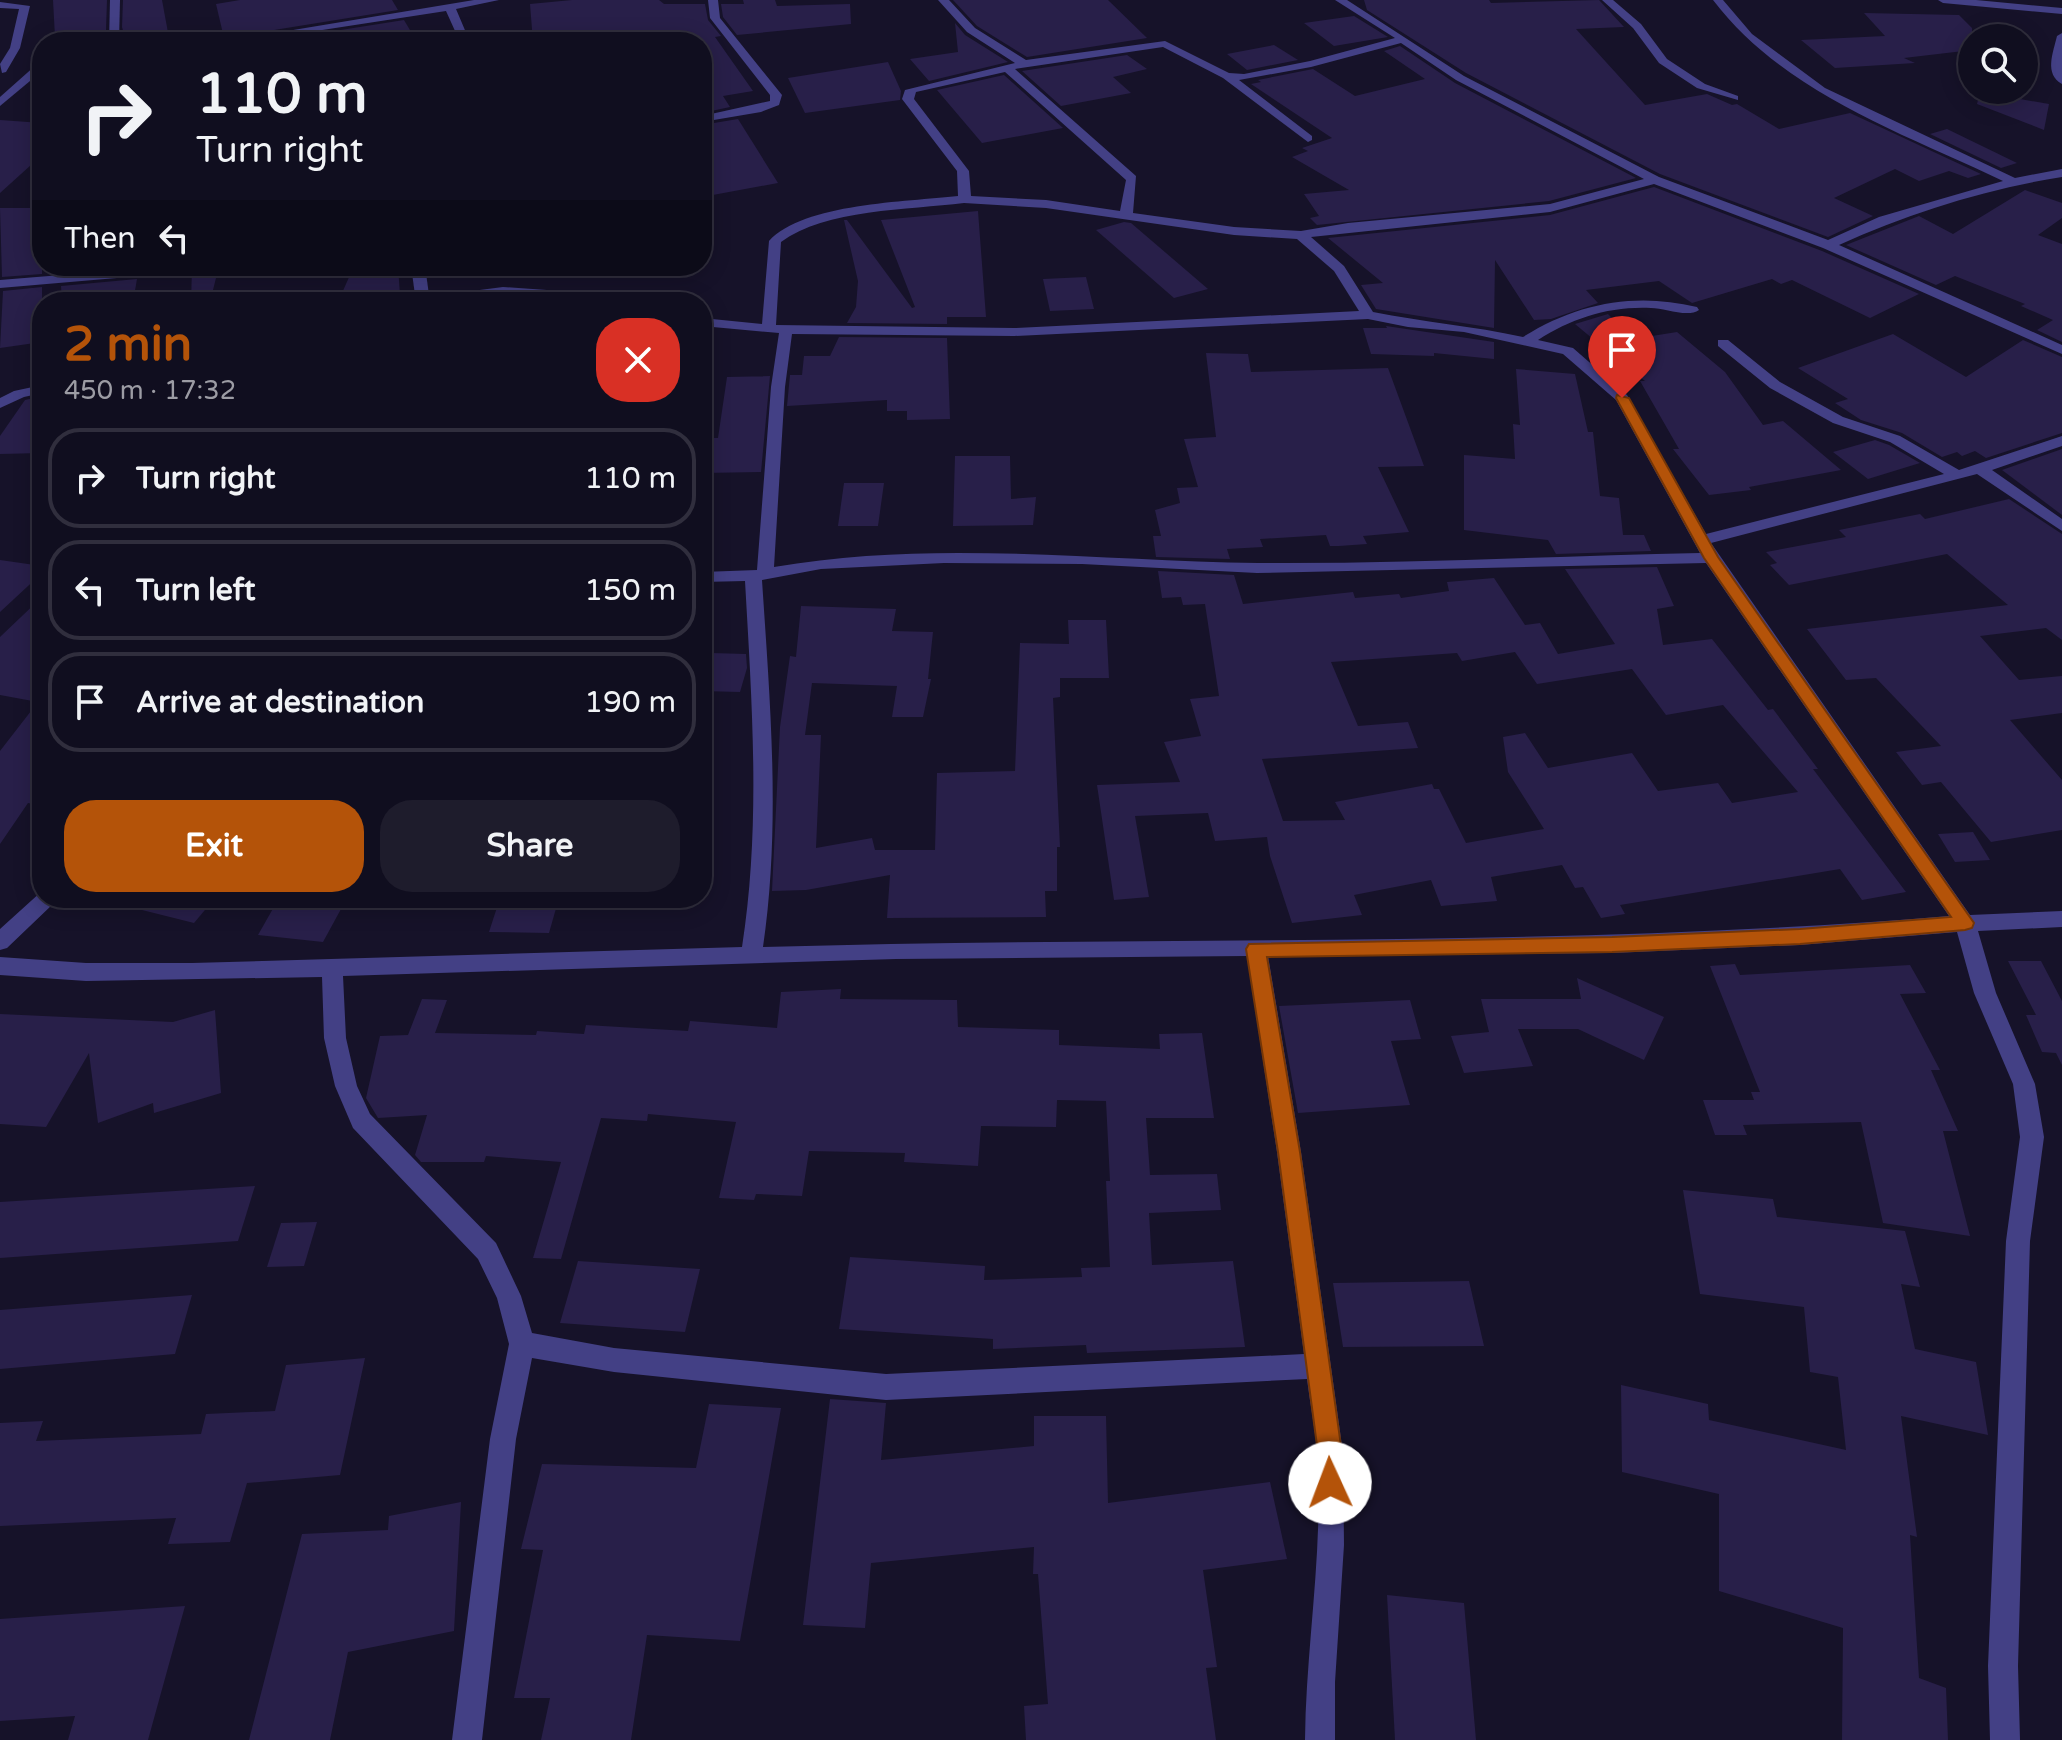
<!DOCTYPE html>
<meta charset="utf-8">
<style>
body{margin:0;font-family:"Varela Round",sans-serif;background:#1e1c2c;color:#f1f3f6;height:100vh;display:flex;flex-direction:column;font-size:30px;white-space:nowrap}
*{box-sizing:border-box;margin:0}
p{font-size:26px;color:#9c9ca4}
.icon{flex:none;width:44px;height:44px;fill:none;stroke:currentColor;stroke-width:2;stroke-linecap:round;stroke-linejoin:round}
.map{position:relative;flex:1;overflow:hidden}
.panel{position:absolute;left:32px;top:292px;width:680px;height:616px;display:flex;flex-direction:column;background:#100e1f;border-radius:32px;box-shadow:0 4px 20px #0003,0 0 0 2px #302e3d}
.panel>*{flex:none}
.banner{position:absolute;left:32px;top:32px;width:680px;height:244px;border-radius:32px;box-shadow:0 4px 20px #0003,0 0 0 2px #302e3d;background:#100e1f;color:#f1f3f6;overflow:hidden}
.controls{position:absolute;left:1958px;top:24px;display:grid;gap:16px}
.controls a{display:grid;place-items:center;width:80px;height:80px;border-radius:50%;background:#100e1f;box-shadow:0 4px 20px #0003,0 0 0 2px #302e3d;font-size:40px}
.pin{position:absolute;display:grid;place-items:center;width:68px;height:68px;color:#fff;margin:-82px -34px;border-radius:50% 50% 50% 0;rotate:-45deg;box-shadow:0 0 8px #0007}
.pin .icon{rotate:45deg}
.me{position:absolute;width:88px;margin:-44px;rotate:358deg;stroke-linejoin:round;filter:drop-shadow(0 0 6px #0008)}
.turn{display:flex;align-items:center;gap:28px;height:168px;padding:0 32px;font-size:36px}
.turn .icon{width:104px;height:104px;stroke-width:2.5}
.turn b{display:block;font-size:56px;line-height:68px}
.then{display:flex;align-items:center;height:76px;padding:0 32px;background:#0003;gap:16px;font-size:30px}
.round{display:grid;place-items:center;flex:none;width:84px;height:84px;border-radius:32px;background:#1e1c2c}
.overview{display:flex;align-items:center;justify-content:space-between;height:136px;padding:0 32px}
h1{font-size:48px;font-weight:800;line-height:60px;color:#b45309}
.cta{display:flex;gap:16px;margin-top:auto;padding:16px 32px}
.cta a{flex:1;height:92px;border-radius:32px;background:#b45309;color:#fff;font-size:32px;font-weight:800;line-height:92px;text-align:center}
.cta a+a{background:#1e1c2c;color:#f1f3f6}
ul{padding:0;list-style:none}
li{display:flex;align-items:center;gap:24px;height:100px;margin:0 16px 12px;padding:0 16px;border:4px solid #302e3d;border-radius:32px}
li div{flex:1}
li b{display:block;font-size:30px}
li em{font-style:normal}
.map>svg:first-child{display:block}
</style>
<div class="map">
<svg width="2062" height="1740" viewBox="0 0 2062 1740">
<rect width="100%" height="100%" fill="#161229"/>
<g fill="#281f49" fill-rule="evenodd">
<polygon points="53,0 107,0 106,30 55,37"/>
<polygon points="123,0 162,0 169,38 126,42 122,27"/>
<polygon points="240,0 392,0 398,10 224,38 216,4"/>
<polygon points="572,0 659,0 664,4 705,4 708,20 721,36 715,37 753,91 723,96 730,107 702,113 702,42 634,42 632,34 533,42 530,4"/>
<polygon points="743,0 775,0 777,6 850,4 851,24 737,35 723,17 721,4 744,4"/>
<polygon points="953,0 1108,0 1147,38 1027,57 977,26"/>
<polygon points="1364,0 1489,0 1491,3 1599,0 1624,27 1576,29 1645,105 1707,94 1732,105 1737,104 1779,129 1850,113 1981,174 1968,178 1949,171 1919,181 1895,169 1834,198 1873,216 1828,237 1660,174 1466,73 1367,10"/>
<polygon points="1864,13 1959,15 1972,28 1972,50 1904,58 1915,63 1835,68 1801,40 1885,36"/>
<polygon points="1354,16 1388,37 1334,46 1304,23"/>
<polygon points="404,20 417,42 265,42"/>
<polygon points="955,23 965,35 1008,62 929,81 910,59 958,52"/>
<polygon points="1274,45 1298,60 1247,70 1227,54"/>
<polygon points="1400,46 1455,83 1636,178 1549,201 1317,225 1310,218 1319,216 1304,194 1349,190 1292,157 1308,151 1302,148 1332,138 1251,84 1261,82 1258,80 1313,69 1355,96 1425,79 1384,51"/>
<polygon points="1127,55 1147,69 1113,77 1131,93 1061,106 1022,71"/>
<polygon points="888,62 901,91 900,100 805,113 788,78"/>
<polygon points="1004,75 1063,128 982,143 937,90"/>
<polygon points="1980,92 2049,104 2044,130 1977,104"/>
<polygon points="738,119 778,183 702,197 702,125"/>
<polygon points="0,120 42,123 42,155 0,193"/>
<polygon points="1947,129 2017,163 2001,168 1930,134"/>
<polygon points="1654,187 1822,251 1919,294 1870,318 1792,280 1781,284 1772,279 1692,303 1659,281 1586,290 1598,303 1551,319 1534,320 1495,260 1494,328 1376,309 1361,285 1383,283 1328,238 1550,215"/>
<polygon points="2025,190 2062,203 2062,218 2038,235 2062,244 2062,342 2037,330 2053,320 2021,306 2025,304 1955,276 1936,285 1846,245 1919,216 1953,234"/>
<polygon points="0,208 42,208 42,274 2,277"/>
<polygon points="978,211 986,317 947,317 947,324 847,323 856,307 858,281 844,220 847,220 912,308 915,307 881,220"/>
<polygon points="1124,222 1131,223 1208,289 1174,298 1096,230"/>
<polygon points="219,266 210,302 191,302 192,268"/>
<polygon points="354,266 398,266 400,295 378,298 377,302 338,302"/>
<polygon points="1086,277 1094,309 1050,311 1043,279"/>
<polygon points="137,279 133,302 62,302 61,286"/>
<polygon points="42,287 42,342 0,348 3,291"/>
<polygon points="1608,314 1629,336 1599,344 1575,324"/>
<polygon points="1386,326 1494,342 1494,359 1434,353 1434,356 1371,354 1363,328 1387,328"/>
<polygon points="1677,332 1725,372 1763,425 1783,421 1841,470 1749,487 1751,490 1709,495 1673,449 1679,449 1640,381 1645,381 1625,365 1614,342"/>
<polygon points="1893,334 1966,377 2023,340 2062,357 2062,433 1986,458 1975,451 1962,456 1957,452 1942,457 1902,433 1861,420 1835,403 1848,399 1798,368"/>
<polygon points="839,337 947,338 950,419 907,420 907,411 887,411 887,400 787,406 790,375 802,375 804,356 830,356"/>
<polygon points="1206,353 1248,354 1251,372 1388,368 1424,466 1378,467 1409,532 1363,536 1367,544 1339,546 1330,546 1326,535 1260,539 1263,547 1227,549 1230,559 1156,557 1153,536 1161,536 1155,510 1180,503 1177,488 1198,487 1184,439 1216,437"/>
<polygon points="1516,369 1575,374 1588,432 1593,432 1600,496 1619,498 1623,535 1644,535 1651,551 1556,554 1548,540 1464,530 1464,455 1515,459 1513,424 1520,425"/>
<polygon points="770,376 761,472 702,473 702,438 718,438 727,377"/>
<polygon points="42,396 42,453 0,454 0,436 25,400"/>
<polygon points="1875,440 1889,445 1920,463 1868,479 1833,452"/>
<polygon points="2062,449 2062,515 2002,470"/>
<polygon points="955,456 1010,456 1011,499 1036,497 1033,525 953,526"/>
<polygon points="844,483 884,483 878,526 838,526"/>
<polygon points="2009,499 2062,534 2062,640 2046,628 1980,636 2019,680 2062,676 2062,713 2010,720 2062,780 2062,830 1991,842 1941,782 1922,785 1896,752 1941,746 1876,678 1846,680 1807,629 2008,605 1947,554 1789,585 1770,565 1777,563 1766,552 1846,537 1839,530 1920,514 1925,519"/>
<polygon points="0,560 42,566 42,573 0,612"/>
<path d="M1657 567 1674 606 1657 609 1663 645 1712 639 1768 710 1773 709 1818 769H1813L1906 892 1862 900 1840 869 1620 905 1625 914 1601 918 1583 887 1575 888 1562 865 1491 877 1497 901 1441 906 1431 880 1354 895 1362 915 1292 923 1270 856 1267 837 1215 841 1208 813 1135 816 1149 897 1114 900 1097 785 1180 782 1164 742 1201 736 1190 699 1219 696 1205 604 1183 605 1181 597 1162 598 1158 571 1234 575 1243 604 1353 592 1355 598 1399 594 1401 598 1449 591 1447 582 1494 578 1525 625 1540 623 1558 654 1615 644 1565 569ZM1515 652 1537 684 1632 669 1666 715 1723 705 1798 792 1732 803 1718 783 1658 791 1632 753 1548 768 1525 733 1503 737 1508 772 1544 829 1466 843 1439 789H1434L1432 784 1335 802 1345 820 1283 821 1262 759 1418 748 1408 722 1358 726 1331 662 1457 653 1462 661Z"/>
<polygon points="42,597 42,806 28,803 0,844 0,751 38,702 0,695 0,637"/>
<polygon points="801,606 896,609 892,631 933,632 928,679 931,679 923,717 892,717 897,686 812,683 805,735 821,735 816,848 872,838 875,850 935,850 937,773 1015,771 1020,643 1069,644 1068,620 1106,620 1109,678 1060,678 1060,697 1053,698 1060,847 1057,847 1057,891 1045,891 1046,917 887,918 890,875 806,890 772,891 780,727 790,656 796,657"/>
<polygon points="711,653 746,654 747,668 740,692 702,691"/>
<polygon points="1973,832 1990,860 1955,862 1938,834"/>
<polygon points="132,898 215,898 194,923 130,907"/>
<polygon points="279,898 347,898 323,942 258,935"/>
<polygon points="500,898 559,898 549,933 489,932"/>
<polygon points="2008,961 2041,961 2062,1001 2062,1065 2056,1053 2042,1052 2026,1015 2036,1015"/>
<polygon points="1735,964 1740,975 1910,965 1926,993 1900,994 1940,1070 1931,1070 1958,1131 1943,1131 1970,1236 1883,1223 1861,1122 1743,1125 1747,1135 1715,1135 1703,1100 1754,1100 1751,1092 1760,1092 1710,966"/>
<polygon points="1577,978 1664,1017 1644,1060 1578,1029 1518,1029 1533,1066 1464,1073 1451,1036 1489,1032 1481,999 1581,999"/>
<polygon points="841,989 840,999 957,1000 958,1027 1059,1030 1059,1045 1160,1049 1159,1034 1202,1033 1214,1118 1146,1118 1150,1175 1217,1174 1221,1210 1149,1213 1152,1265 1233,1261 1245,1347 1087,1353 1086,1345 993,1349 993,1339 839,1329 850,1257 985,1266 984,1280 1082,1277 1081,1268 1110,1267 1106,1181 1110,1181 1106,1101 1057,1100 1056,1127 981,1126 978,1166 904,1162 905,1153 809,1151 802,1196 756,1194 754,1200 719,1198 736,1122 648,1114 647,1121 601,1118 561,1259 533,1258 561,1162 486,1156 484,1162 421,1162 415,1155 427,1115 378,1118 366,1098 380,1036 408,1035 422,999 447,1000 435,1033 536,1035 537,1031 584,1034 586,1025 688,1031 690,1021 777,1028 781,992"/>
<polygon points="1410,1000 1421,1039 1391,1041 1410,1105 1298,1113 1279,1006"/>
<polygon points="215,1010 221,1093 154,1113 153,1103 98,1123 89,1053 46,1127 0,1124 0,1014 173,1022"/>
<polygon points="255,1186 238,1241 0,1258 0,1202"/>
<polygon points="1683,1190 1773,1199 1777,1217 1905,1231 1920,1287 1901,1284 1915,1349 1976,1362 1988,1435 1901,1416 1917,1537 1910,1535 1919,1678 1946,1688 1948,1740 1842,1740 1843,1628 1719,1591 1719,1494 1622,1472 1621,1385 1708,1404 1709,1420 1846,1450 1838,1377 1810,1372 1804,1307 1700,1294"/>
<polygon points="317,1222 304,1266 267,1267 281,1223"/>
<polygon points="578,1261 700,1269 685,1332 560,1323"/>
<polygon points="1469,1281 1484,1346 1343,1347 1333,1283"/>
<polygon points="192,1295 175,1354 0,1369 0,1310"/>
<polygon points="365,1358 340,1475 247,1483 230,1542 168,1544 176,1518 0,1526 0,1423 43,1421 36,1441 201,1434 206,1414 275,1411 286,1365"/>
<polygon points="830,1399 886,1403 881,1460 1034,1446 1034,1416 1106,1416 1108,1503 1270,1482 1287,1559 1203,1570 1217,1667 1206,1668 1216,1740 1026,1740 1024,1706 1048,1704 1038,1574 1033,1574 1034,1547 871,1563 865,1628 803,1625"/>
<polygon points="709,1404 781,1408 740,1641 647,1635 631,1740 541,1740 550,1698 514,1698 543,1550 521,1549 542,1464 696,1468"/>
<polygon points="461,1502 454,1631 348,1652 330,1740 249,1740 302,1534 388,1530 389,1516"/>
<polygon points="1387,1595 1464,1603 1476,1740 1395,1740"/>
<polygon points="185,1606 148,1740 68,1740 75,1716 0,1721 0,1619"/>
</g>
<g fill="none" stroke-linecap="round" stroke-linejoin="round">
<g fill="#434085" fill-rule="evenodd">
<polygon points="110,0 120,0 119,42 109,42"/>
<polygon points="474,0 499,0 456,9 470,42 460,42 446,11 245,42 220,42"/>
<polygon points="708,0 718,0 720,18 782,95 779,105 761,112 702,122 702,116 770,101 770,95 710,18"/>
<path d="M938 0H949L975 28 1026 60 1165 41 1229 73 1244 74 1310 61 1395 38 1335 0H1347L1464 76 1659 177 1828 240 1879 217 2003 181C1900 132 1784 93 1713 0H1723L1752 34 1825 88 2015 178 2062 169V177C1986 189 1909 213 1839 245L2062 345V354L1823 248 1654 184 1550 212 1311 237 1344 266 1373 312C1423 322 1473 326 1523 337 1577 303 1635 292 1697 307L1699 310C1688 318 1664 308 1651 308 1610 306 1572 318 1538 340L1573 348 1627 395 1706 534 1944 474 1890 442 1833 423 1770 388 1718 346V340H1728L1780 382 1843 417 1900 436 1959 470 2062 436V446L1992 470 2062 519V531L1977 474 1711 543 1970 915 2062 911V927L1978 931 1996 993 2035 1084 2044 1137 2030 1241 2018 1666 2020 1740H1990L1988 1666 2006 1241 2020 1137 2013 1084 1974 993 1957 932 1800 945 1612 953 1268 956 1301 1152 1343 1453 1344 1545 1335 1682V1740H1305C1306 1644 1324 1548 1317 1452 1315 1428 1310 1403 1307 1379L886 1400 614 1372 532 1358 516 1439 482 1740H452L490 1439 509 1344 497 1298 478 1259 353 1128 335 1086 324 1038 322 977 86 981 0 975V957L86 963H192L742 947C761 826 752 704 745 581L702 582V572L757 570 771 387 779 333 702 326V318L762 324 769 241C804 203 906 202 958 196L957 171 902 99 905 90 1015 63 967 32ZM1401 43 1456 80 1644 179 1550 204 1348 223 1301 231 1234 227 1133 213 1136 176 1015 69 1163 47 1223 78 1308 142 1312 140V136L1239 80 1311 67ZM1005 72 1126 180 1120 211 1046 200 971 196 969 171 914 99 916 92ZM964 203 1046 208 1234 235 1297 239 1334 271 1359 311 1014 328 776 325 781 242C825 209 909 210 964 203ZM1368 319 1408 327 1464 332 1563 354 1616 400 1700 553C1553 556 1405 564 1258 563 1096 561 934 539 774 567L785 387 792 334 1014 336ZM944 563 1082 564 1257 573 1706 563 1949 916C1555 949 1158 935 763 947 781 824 770 702 762 580L821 569ZM1247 956 1277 1152 1304 1354 886 1374 614 1348 532 1333 521 1296 496 1243 370 1114 357 1086 346 1038 343 976 896 959Z"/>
<polygon points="1602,0 1613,0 1641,24 1667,59 1705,84 1738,96 1738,100 1697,88 1659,63 1633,28"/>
<polygon points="1938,0 1976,0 2062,8 2062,14 1943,3"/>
<polygon points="0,2 30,6 20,48 6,72 2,73 0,64 10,48 19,9 0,8"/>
<path d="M2062 33V84C2044 74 2053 53 2057 36Z"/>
<polygon points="42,64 42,71 0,106 0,97 36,65"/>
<polygon points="411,266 425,266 430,302 416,302"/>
<polygon points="147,268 154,272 152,275 0,288 0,280"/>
<polygon points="503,287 561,291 606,302 503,295 439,302 464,292"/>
<polygon points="42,385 42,393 24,397 0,408 0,398 14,391"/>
<polygon points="42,891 42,898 56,898 53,904 7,948 0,950 0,929"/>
</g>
</g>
<polygon fill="#b45309" stroke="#753606" stroke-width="2" points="1617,395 1629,398 1718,557 1974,923 1972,928 1965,930 1800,944 1612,952 1267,957 1300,1152 1342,1453 1343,1483 1339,1492 1330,1496 1322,1492 1318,1483 1318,1453 1278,1152 1246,949 1249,944 1612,937 1800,929 1951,917 1704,558 1616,398"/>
</svg>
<div class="controls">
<a><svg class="icon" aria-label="search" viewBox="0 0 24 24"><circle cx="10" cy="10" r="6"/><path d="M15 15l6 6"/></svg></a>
</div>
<div class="pin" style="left:1622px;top:398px;background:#d93025"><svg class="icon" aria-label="arrive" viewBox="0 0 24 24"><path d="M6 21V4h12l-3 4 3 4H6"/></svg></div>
<svg class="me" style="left:1330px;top:1483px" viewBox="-20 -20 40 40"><circle r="19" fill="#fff"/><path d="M0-13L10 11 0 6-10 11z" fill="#b45309"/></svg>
<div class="banner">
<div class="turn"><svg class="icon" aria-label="right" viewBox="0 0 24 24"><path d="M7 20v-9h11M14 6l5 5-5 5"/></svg><div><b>110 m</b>Turn right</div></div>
<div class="then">Then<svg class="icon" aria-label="left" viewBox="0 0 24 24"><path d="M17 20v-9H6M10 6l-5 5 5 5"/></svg></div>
</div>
<section class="panel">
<div class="overview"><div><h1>2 min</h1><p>450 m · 17:32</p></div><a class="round" style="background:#d93025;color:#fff"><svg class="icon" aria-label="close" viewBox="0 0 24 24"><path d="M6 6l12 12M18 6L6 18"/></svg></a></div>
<ul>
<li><svg class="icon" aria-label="right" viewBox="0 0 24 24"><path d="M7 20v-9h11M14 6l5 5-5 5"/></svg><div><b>Turn right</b></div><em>110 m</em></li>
<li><svg class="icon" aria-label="left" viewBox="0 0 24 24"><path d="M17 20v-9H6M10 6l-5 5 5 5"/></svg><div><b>Turn left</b></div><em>150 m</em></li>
<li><svg class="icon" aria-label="arrive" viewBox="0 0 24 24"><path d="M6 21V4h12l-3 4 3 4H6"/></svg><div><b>Arrive at destination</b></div><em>190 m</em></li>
</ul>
<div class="cta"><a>Exit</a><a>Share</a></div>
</section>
</div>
